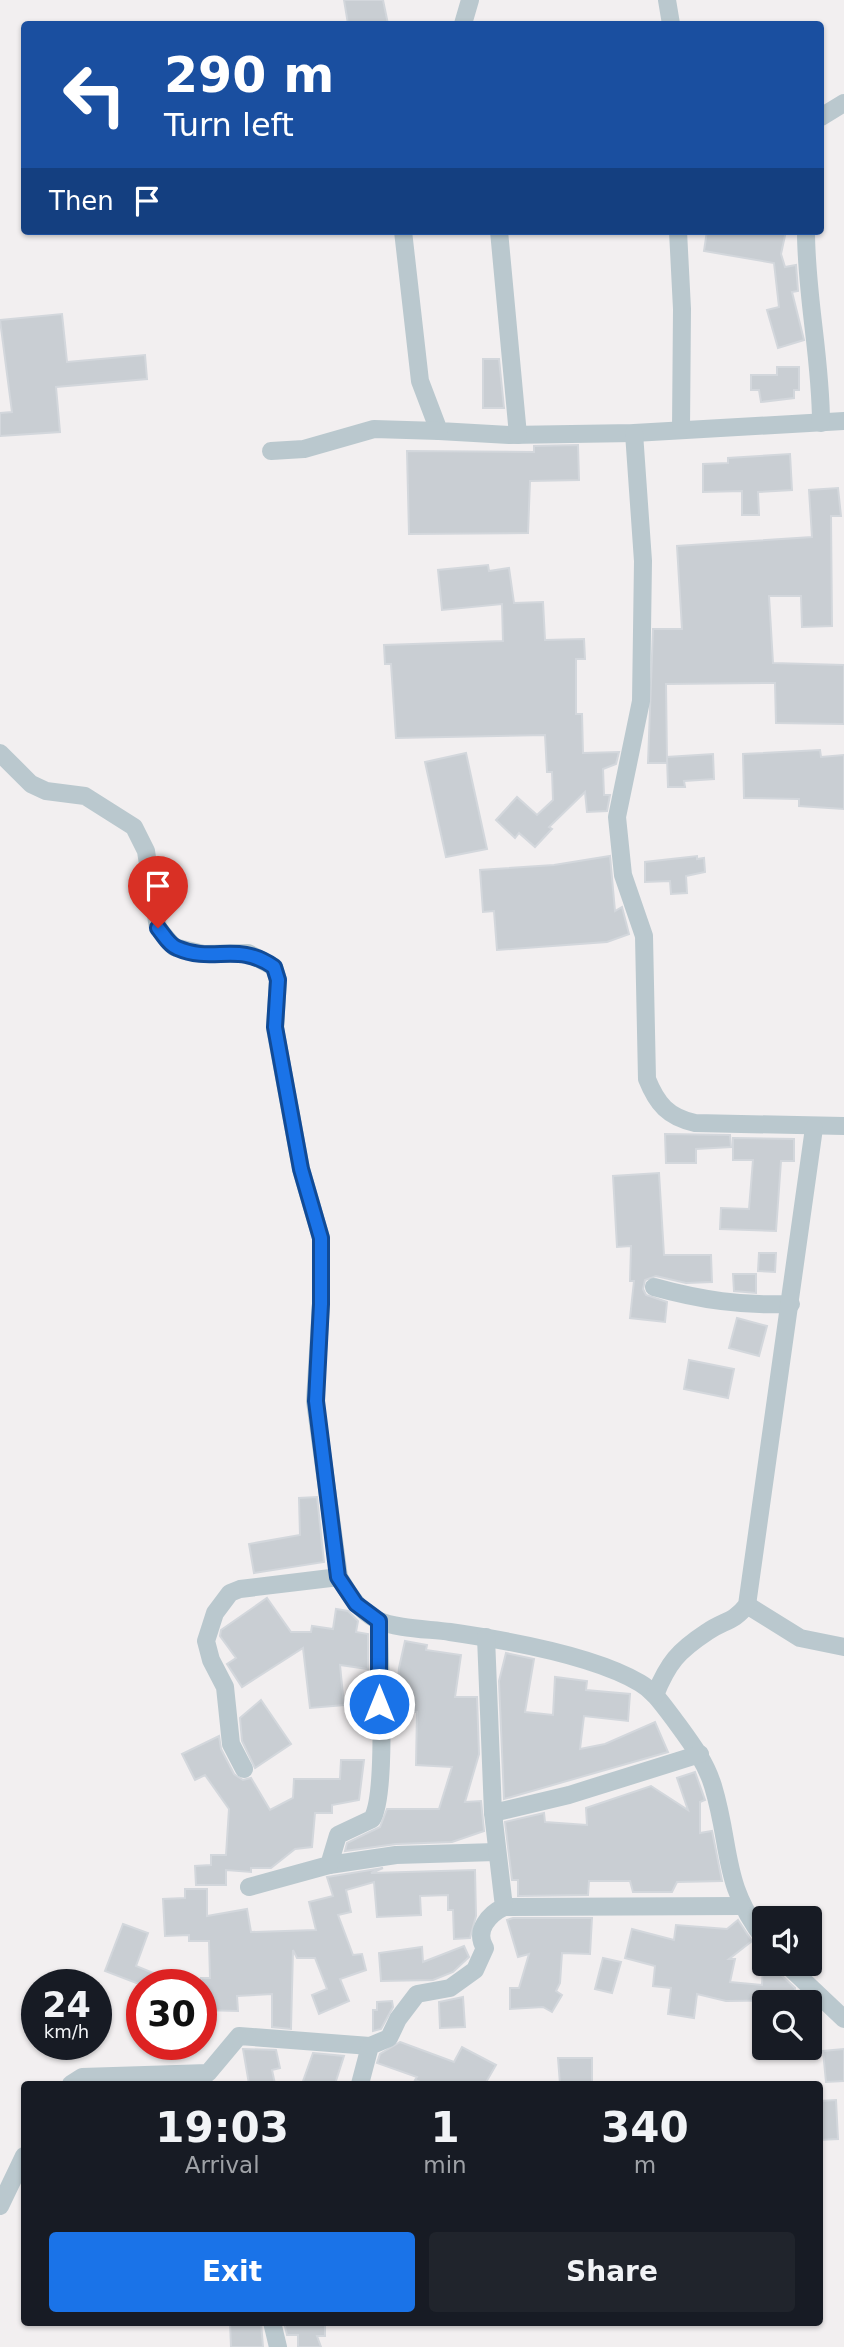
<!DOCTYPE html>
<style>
body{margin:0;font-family:"DejaVu Sans",sans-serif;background:#20242c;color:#f1f3f6;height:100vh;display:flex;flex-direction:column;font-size:26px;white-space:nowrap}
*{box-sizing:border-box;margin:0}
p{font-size:23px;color:#9ea1a6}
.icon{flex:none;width:38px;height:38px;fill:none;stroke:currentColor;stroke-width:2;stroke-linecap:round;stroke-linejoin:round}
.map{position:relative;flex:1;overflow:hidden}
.sheet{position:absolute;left:21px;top:2081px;width:802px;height:245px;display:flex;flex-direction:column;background:#171b24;border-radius:7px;box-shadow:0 2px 5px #0004}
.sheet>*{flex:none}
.top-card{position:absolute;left:21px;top:21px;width:803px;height:214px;border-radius:7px;box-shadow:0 2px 5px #0004;background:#1a4fa0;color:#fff;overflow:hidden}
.controls{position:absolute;left:752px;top:1906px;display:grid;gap:14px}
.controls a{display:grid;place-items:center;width:70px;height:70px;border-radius:7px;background:#171b24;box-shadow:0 2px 5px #0004;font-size:35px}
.speed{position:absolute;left:21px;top:1969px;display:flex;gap:14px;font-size:35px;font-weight:700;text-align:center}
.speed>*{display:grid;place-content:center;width:91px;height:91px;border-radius:50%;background:#171b24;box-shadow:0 2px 5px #0004;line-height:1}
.speed small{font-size:18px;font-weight:400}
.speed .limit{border:10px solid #d22;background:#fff;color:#111}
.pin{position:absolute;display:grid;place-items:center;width:60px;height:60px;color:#fff;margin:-72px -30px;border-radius:50% 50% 50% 0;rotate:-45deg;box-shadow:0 0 7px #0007}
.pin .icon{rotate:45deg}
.me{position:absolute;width:77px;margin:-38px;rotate:0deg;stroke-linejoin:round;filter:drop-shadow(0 0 5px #0008)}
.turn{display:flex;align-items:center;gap:24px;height:147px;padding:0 28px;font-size:32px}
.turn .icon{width:91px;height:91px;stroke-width:2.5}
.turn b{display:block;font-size:49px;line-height:60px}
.then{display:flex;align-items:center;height:66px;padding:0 28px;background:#0003;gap:14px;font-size:26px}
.eta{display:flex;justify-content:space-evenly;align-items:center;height:119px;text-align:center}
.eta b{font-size:42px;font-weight:600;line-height:49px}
.button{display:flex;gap:14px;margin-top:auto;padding:14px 28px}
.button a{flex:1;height:80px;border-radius:7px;background:#1a73e8;color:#fff;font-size:28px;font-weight:600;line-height:80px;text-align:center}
.button a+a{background:#20242c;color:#f1f3f6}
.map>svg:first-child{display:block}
</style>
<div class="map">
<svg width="844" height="2347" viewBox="0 0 844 2347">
<rect width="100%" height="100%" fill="#f2eff0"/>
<g fill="#c9ced3" stroke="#d3d7dc" stroke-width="2">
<polygon points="344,0 383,0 388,24 348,24"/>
<polygon points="707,231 786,231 781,254 785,267 796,265 798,291 792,292 804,340 778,348 767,310 779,307 774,263 704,251"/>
<polygon points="62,314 67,362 145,355 147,379 56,387 60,432 0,436 0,413 12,412 0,320"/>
<polygon points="483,359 499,359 504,408 483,408"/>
<polygon points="777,367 799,367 799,390 794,390 794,398 761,402 759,390 751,390 751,375 777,375"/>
<polygon points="578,445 579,480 530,481 528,533 409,534 407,451 534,452 534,446"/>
<polygon points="790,454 792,490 758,492 759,515 742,515 742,491 703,492 703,464 728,463 728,458"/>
<polygon points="838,488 841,516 831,516 832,626 802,627 801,596 769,596 773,663 844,665 844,724 776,723 775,683 666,684 667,763 648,763 653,629 682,629 677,546 812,537 809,490"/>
<polygon points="488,565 489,571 509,568 514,603 543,602 545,640 584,639 585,659 576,659 576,714 582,714 583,753 619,752 616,764 603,769 604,795 610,795 607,811 587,812 585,792 549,827 552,829 535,847 519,833 515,838 496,820 517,797 537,815 553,800 552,772 547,772 545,735 396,738 391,664 385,664 384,645 503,641 502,604 442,610 438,570"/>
<polygon points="820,750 821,757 844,755 844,809 799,806 799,799 744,798 743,754"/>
<polygon points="466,753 487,849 446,857 425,762"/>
<polygon points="713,754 714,779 684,781 685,787 668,787 667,757"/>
<polygon points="610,856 615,911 622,907 629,934 607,942 497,950 494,911 483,912 480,870 554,865"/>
<polygon points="697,856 697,859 704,858 705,872 686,876 687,893 671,894 670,881 645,882 645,862"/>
<polygon points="665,1134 730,1135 731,1147 696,1149 696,1163 666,1163"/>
<polygon points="733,1138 794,1139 794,1161 781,1161 776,1231 720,1229 721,1208 749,1209 753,1160 733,1160"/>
<polygon points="659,1173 664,1255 711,1255 712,1282 686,1283 656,1276 645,1280 643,1289 646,1295 667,1302 665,1322 630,1318 634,1281 630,1281 631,1246 617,1247 613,1176"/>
<polygon points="759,1253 776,1253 775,1272 758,1271"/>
<polygon points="733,1274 756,1274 756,1293 734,1291"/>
<polygon points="737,1318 767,1326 759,1356 729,1348"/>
<polygon points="689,1360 734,1369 728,1398 684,1389"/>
<polygon points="317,1497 324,1562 254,1573 249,1544 300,1535 299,1498"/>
<polygon points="267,1598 291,1632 311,1632 312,1626 333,1629 336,1609 348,1611 358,1621 356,1632 368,1634 368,1669 340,1665 344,1705 310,1708 303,1648 242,1687 227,1664 236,1658 220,1636 221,1630"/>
<polygon points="405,1641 427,1645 426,1650 461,1655 455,1697 477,1697 479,1754 465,1802 481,1801 484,1831 452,1842 396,1844 345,1851 347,1843 380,1827 387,1809 439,1809 452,1767 416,1765 417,1712 396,1711 399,1668"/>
<polygon points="506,1653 534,1659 525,1712 553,1715 555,1677 587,1681 586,1690 630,1694 628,1721 584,1716 580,1749 605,1744 655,1722 668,1752 504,1799 499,1681"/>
<polygon points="261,1700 291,1744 255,1768 242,1741 240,1718"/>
<polygon points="219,1736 221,1749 234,1774 243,1780 251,1778 270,1810 293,1798 294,1779 340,1779 341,1760 364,1760 359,1800 332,1805 332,1813 315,1813 312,1847 295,1849 271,1868 251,1868 251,1872 226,1870 226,1885 196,1885 195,1866 211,1865 211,1855 226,1855 229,1809 205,1775 195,1780 182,1754"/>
<polygon points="695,1772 705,1800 700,1802 700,1833 712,1831 722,1881 677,1882 672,1892 633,1892 630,1881 589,1881 588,1895 518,1896 518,1880 512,1880 505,1822 544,1813 545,1822 587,1825 586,1808 651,1786 688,1810 677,1778"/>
<polygon points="383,1868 371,1873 475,1870 476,1916 470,1938 454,1939 453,1910 448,1910 448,1895 420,1896 421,1915 377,1917 374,1882 346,1890 351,1912 338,1915 353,1955 362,1954 366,1970 340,1979 349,2001 319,2014 312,1995 327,1989 315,1958 297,1958 293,1950 291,2029 272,2027 272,1994 237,1996 238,2011 201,2010 201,1978 210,1978 209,1941 189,1941 189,1935 165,1936 163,1899 185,1898 185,1889 207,1889 207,1916 247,1909 251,1932 316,1930 309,1902 333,1896 327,1877"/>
<polygon points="513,1918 592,1918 590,1954 562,1953 560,1983 556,1991 562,1995 552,2012 543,2007 510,2009 510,1988 519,1988 529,1954 518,1957 507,1920"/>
<polygon points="738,1920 752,1941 729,1959 735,1959 730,1982 762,1985 763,1964 775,1964 778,1972 795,1988 794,2000 726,2001 697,1994 694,2018 668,2014 671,1988 653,1986 655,1966 625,1958 632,1929 674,1940 676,1925 727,1929"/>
<polygon points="123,1924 148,1933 136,1966 180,1984 139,1984 105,1971"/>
<polygon points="464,1946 469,1957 453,1972 433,1980 381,1981 379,1953 422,1947 423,1962"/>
<polygon points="603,1958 621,1962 612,1993 595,1989"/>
<polygon points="463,1997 465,2027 440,2028 439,2002"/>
<polygon points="392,2001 393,2007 381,2029 373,2031 373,2010 377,2010 377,2002"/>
<polygon points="400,2042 454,2062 462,2047 496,2065 485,2084 425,2084 415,2080 417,2077 377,2063 380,2054"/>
<polygon points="243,2049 276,2050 280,2068 272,2070 275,2084 249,2084"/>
<polygon points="844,2049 844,2081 826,2082 823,2051"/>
<polygon points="313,2053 344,2056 335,2084 302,2084"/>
<polygon points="558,2058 592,2058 592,2084 560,2084"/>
<polygon points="836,2100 838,2139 819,2140 819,2101"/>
<polygon points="230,2322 261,2322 263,2347 231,2347"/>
<polygon points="284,2322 325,2322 325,2336 317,2336 321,2347 298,2347 298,2335 287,2335"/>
</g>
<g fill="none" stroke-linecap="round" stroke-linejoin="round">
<g stroke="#bac8ce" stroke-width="18">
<polyline points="667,0 671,24"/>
<polyline points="463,24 470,0"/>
<polyline points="821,117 844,103"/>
<polyline points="403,231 420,381 439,431 509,435 634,433 844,421"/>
<polyline points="499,231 518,435"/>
<polyline points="678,231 682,309 681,429"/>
<path d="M806 231C806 296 821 358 821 423"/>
<path d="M634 433 643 561 641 701 617 817 623 875 644 936 647 1079C657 1104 668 1117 695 1123L844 1126"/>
<polyline points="271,451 304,449 374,429 439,431"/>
<path d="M0 753 31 784 46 791 85 796 134 827 146 851 158 928 174 947 204 954 248 953 274 967 278 980 275 1028 301 1169 321 1238V1304L315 1401 339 1577C349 1594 359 1611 377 1620 397 1629 429 1629 450 1632 505 1640 593 1655 640 1683 654 1691 663 1705 673 1718 689 1740 705 1760 713 1786 732 1849 721 1883 765 1940"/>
<path d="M654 1287C701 1300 742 1306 791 1304"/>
<polyline points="747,1605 800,1638 844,1647"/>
<path d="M655 1695C668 1663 678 1651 707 1632 724 1620 733 1623 747 1605L814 1128"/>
<polyline points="244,1769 231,1744 225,1687 211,1660 206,1641 215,1613 230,1593 240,1589 339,1577"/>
<polyline points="493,1813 569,1795 700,1754"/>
<polyline points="329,1865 396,1855 496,1852"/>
<path d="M249 1887 329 1865 338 1835 372 1819C388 1793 379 1659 379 1621"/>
<polyline points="504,1907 741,1906"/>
<polyline points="786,1964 844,2019"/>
<polyline points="71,2084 82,2077 208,2073 239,2036 370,2046"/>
<path d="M360 2084 370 2046 389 2038 398 2019 417 1994 450 1988 475 1970 485 1948C474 1931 489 1914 504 1907L493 1813 486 1637"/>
<polyline points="0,2206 24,2156"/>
<polyline points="272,2322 278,2347"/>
</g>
</g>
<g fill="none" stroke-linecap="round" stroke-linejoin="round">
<defs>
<path id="route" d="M158 928C163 934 169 945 177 948 214 964 237 941 274 967L278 980 275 1027 301 1169 321 1238V1304L316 1401 338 1577 356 1604 379 1621V1704"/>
</defs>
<use href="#route" stroke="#114b97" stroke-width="18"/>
<use href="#route" stroke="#1a73e8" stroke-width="12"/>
</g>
</svg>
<div class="controls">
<a><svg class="icon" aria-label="sound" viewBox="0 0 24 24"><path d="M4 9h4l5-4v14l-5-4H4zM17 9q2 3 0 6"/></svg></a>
<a><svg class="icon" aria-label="search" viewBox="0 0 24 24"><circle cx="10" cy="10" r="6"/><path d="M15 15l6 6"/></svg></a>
</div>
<div class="speed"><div>24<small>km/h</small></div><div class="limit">30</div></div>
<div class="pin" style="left:158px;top:928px;background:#d93025"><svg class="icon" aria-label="arrive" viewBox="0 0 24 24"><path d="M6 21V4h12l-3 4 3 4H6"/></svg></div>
<svg class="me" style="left:379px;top:1704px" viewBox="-20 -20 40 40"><circle r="17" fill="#1a73e8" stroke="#fff" stroke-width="3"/><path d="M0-11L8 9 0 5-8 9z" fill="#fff"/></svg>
<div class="top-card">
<div class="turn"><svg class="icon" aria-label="left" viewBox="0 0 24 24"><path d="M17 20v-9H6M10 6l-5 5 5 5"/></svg><div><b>290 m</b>Turn left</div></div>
<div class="then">Then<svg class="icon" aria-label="arrive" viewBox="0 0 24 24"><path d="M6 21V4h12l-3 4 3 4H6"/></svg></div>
</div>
<section class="sheet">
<div class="eta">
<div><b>19:03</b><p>Arrival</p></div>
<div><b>1</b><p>min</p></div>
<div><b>340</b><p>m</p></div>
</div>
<div class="button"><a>Exit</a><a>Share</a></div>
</section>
</div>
